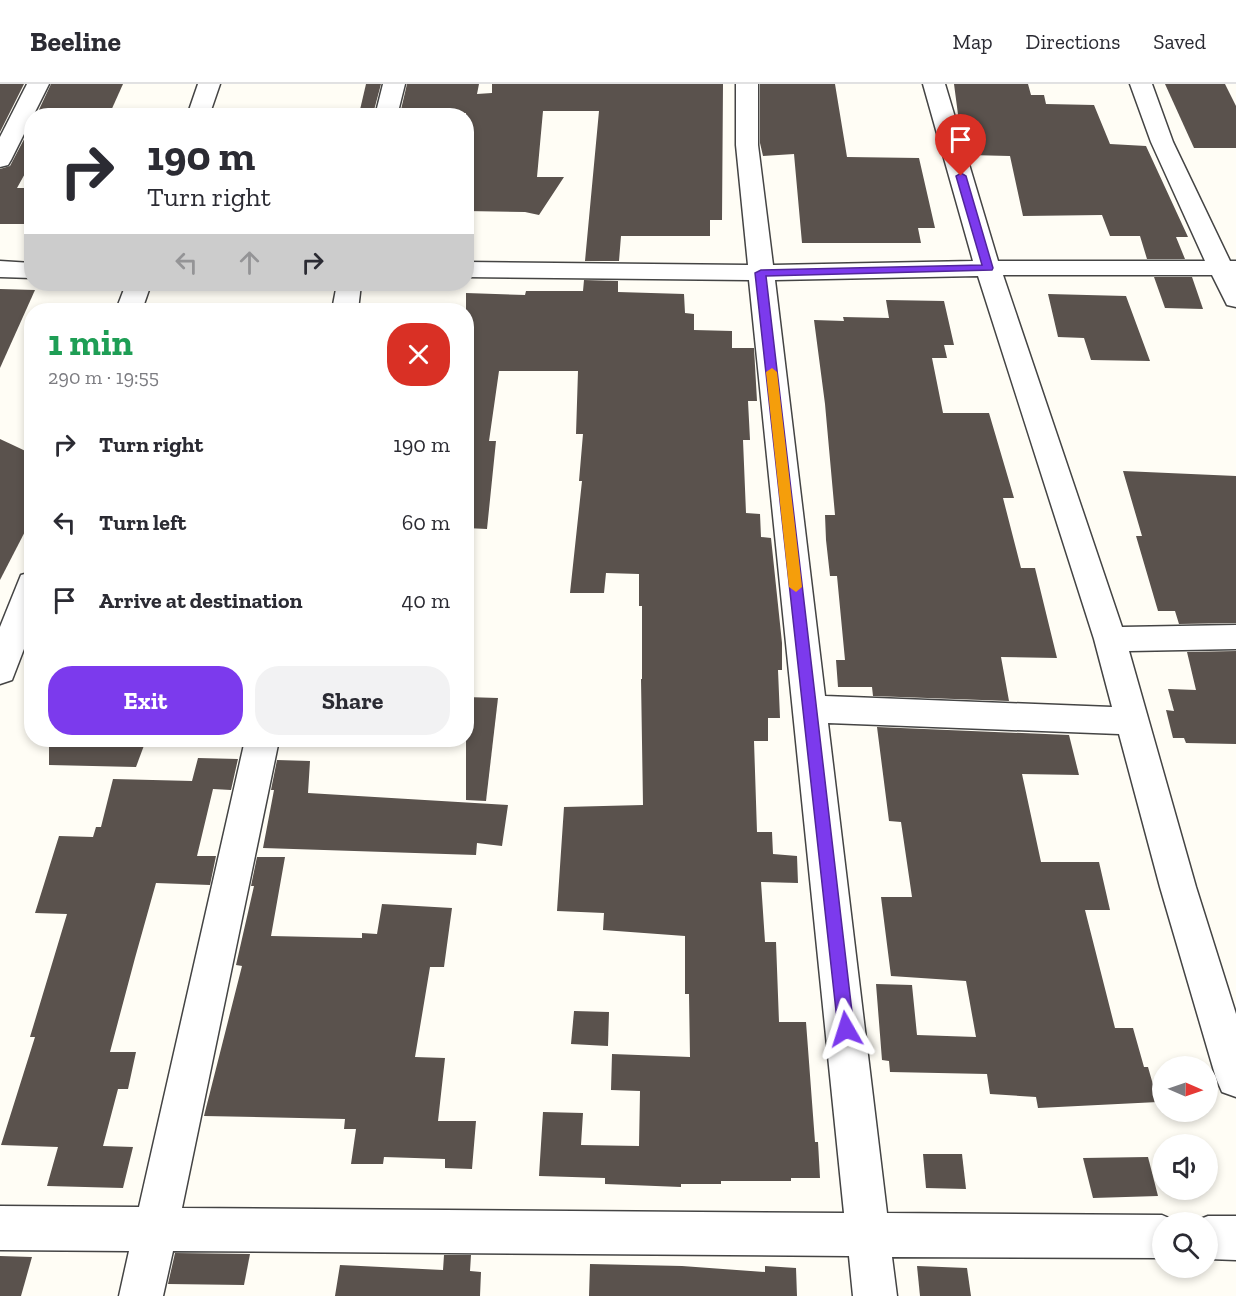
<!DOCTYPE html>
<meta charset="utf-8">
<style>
body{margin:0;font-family:"Zilla Slab",serif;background:#f2f2f3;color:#2b2b33;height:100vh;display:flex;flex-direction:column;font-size:22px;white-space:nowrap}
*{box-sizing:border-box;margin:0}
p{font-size:20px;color:#7c7c81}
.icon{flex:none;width:33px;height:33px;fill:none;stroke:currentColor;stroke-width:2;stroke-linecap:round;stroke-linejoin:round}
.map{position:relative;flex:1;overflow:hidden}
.side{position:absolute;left:24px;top:219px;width:450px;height:444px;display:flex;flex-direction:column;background:#fff;border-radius:24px;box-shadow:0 3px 9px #0003}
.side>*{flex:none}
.top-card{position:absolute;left:24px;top:24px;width:450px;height:183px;border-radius:24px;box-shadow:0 3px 9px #0003;background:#fff;color:#2b2b33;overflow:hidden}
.needle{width:39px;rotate:92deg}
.tools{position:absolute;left:1152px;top:972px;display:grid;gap:12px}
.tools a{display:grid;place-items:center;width:66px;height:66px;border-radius:50%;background:#fff;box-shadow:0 3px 9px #0003;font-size:30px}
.pin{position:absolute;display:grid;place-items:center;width:51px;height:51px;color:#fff;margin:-62px -26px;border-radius:50% 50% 50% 0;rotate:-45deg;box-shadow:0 0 6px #0007}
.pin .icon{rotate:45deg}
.me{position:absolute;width:66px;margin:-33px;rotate:354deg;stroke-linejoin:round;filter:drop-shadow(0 0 4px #0008)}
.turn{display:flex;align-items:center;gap:21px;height:126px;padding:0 24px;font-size:27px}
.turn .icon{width:78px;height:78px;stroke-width:2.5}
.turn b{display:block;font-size:42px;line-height:51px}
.lanes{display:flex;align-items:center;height:57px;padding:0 24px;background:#0003;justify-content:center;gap:30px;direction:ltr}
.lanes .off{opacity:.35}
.round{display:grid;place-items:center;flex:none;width:63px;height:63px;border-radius:24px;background:#f2f2f3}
.head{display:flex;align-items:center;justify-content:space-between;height:102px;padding:0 24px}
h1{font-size:36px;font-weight:700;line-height:45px;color:#1e9e55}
.primary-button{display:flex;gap:12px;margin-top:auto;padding:12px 24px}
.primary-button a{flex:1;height:69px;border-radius:24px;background:#7c3aed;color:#fff;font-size:24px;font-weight:700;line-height:69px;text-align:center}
.primary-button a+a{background:#f2f2f3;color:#2b2b33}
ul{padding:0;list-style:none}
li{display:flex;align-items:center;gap:18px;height:78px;padding:0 24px}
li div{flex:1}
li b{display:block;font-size:22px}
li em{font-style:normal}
header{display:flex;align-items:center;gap:36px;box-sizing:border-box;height:84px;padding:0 30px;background:#fff;border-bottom:2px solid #e1e1e2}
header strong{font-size:28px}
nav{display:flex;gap:33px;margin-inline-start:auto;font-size:21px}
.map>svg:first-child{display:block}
</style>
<header>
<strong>Beeline</strong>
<nav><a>Map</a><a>Directions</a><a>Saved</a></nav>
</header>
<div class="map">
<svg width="1236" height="1212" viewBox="0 0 1236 1212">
<rect width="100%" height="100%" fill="#fffdf5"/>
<g fill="#5a524d">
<polygon points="0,0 24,0 0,48"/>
<polygon points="51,0 123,0 110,29 36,32"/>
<polygon points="366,0 381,0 373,30 359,30"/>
<polygon points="407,0 479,0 477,10 492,9 492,0 723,0 722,136 710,136 710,152 621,152 619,177 585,177 599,27 543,27 537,93 564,93 539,131 525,128 466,127 466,29 400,30"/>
<polygon points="760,0 835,0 847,73 919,74 935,144 918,144 921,159 802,159 794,70 763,72 760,59"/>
<polygon points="954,0 1028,0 1031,11 1044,11 1046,20 1094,21 1110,60 1146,62 1188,153 1176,153 1185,175 1147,175 1140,152 1110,152 1102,131 1023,132 1010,72 969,71 959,38"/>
<polygon points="1165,0 1225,0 1236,22 1236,64 1194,64"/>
<polygon points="32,40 32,77 17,104 32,104 32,140 0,140 0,85 10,82"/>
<polygon points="1154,193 1192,193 1203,225 1165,224"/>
<polygon points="584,196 618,197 618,208 684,210 685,229 694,230 694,246 732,247 732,264 754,264 757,317 748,317 750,356 743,356 746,429 760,430 761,453 771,454 782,559 782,586 778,586 780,634 768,634 768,657 754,657 757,748 772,748 773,770 797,772 798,799 761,798 765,858 776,858 779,938 806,938 815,1058 818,1058 820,1094 791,1094 791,1097 721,1097 721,1100 681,1100 681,1103 605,1100 605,1094 539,1092 543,1028 583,1029 581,1061 639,1062 640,1007 611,1006 612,970 690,973 689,910 685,910 685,852 603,846 604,829 557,827 564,723 643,721 641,595 642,595 642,522 639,522 639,490 606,489 604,509 570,509 582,397 579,397 583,350 576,350 578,287 499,287 489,357 496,357 487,445 466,444 466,209 525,211 526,207 583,207"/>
<polygon points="0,205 35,206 0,284"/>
<polygon points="1048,210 1126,212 1150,277 1091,276 1084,254 1058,253"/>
<polygon points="886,216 944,217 954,261 944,261 947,274 932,274 943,329 989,329 1014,414 1003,414 1021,484 1035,484 1057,574 1001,573 1009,617 873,612 872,603 838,603 836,576 845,576 837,492 830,492 826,456 825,431 835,431 825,320 814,236 844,237 843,233 889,234"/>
<polygon points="0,355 32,370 32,434 0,496"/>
<polygon points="1123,387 1236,392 1236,539 1179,540 1175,527 1158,527 1136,452 1142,452"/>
<polygon points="1236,567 1236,660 1186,659 1184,654 1173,654 1166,626 1174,627 1168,605 1196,606 1187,568"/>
<polygon points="466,613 498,614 486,717 466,716"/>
<polygon points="877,643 1069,651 1079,691 1022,690 1041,778 1099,778 1110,826 1085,826 1115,944 1133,944 1144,983 1148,983 1158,1018 1038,1024 1036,1013 990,1010 987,990 890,988 889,977 882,976 876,900 912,901 917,951 976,953 966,897 891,892 881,813 912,813 901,738 889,737"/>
<polygon points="49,656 146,656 136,683 49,681"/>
<polygon points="198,674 238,675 231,706 213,705 197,772 216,772 210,801 156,799 135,874 110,968 136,968 128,1005 118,1005 103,1062 133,1063 123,1104 47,1102 58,1063 1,1061 35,953 30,953 67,830 35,829 59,752 93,753 96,743 101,743 113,695 192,697"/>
<polygon points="277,676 310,677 308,709 508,721 502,762 477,759 476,771 263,764 274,706 271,706"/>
<polygon points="257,773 285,773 271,852 362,854 362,849 377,850 382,820 452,824 444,883 430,883 415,973 445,974 438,1037 476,1037 472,1085 445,1084 445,1075 384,1073 383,1080 351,1080 356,1045 344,1045 345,1035 204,1032 242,882 236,881 254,802 251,802"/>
<polygon points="574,927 609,928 608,962 571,960"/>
<polygon points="923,1070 962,1070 966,1105 926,1104"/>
<polygon points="1148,1073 1158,1112 1093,1114 1083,1074"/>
<polygon points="175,1169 250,1170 244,1201 168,1200"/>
<polygon points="444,1171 471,1171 470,1187 481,1188 480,1212 335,1212 340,1181 443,1186"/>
<polygon points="0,1172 32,1173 21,1212 0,1212"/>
<polygon points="590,1180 682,1182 765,1188 765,1182 796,1184 797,1212 589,1212"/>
<polygon points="917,1182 967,1184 971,1212 920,1212"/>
</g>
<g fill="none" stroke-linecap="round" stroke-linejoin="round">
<defs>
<g id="minor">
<polygon points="27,0 49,0 11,76 8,81 0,83 0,53"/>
<polygon points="198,0 220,0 209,32 187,32"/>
<polygon points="383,0 405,0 397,32 375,32"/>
<path d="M736 0H758V61L773 181 973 177 923 0H945L998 177H1205L1151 58 1130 0H1152L1173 58 1230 177H1236V223L1227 221 1212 191H1003L1122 543 1236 541V565L1129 567 1196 803 1236 930V1013L1222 1008 1216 994 1160 803 1119 650 828 639 887 1129 1162 1131 1178 1138H1162V1174L892 1173 897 1212H853L849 1172 173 1167 163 1212H119L129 1167 0 1166V1122L139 1123 245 656H279L182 1124 844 1129 749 196 466 193V178L748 181 736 61ZM978 192 1094 555 1112 623 825 612 775 196Z"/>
<polygon points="0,177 32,179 32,194 0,193"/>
<polygon points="126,200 151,200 142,226 116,226"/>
<polygon points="337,200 361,200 358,226 332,226"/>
<polygon points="32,488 32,544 12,596 0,600 0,543 21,491"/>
<polygon points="1208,1132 1236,1132 1236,1176 1208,1175 1208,1138 1193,1138"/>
</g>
</defs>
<use href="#minor" stroke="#444" stroke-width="3"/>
<use href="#minor" fill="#fff" fill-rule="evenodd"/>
</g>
<polygon fill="#7c3aed" stroke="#51269a" stroke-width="1.5" points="961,89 966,92 993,184 992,186 766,192 854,945 852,951 846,953 840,951 838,945 755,189 761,186 982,181 956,92"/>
<polygon fill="#f59e0b" points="772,284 777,288 802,503 796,508 789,503 766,288"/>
</svg>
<div class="tools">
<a><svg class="needle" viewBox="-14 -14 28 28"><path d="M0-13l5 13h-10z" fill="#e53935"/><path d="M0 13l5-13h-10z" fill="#7c7c81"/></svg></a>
<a><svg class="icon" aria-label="sound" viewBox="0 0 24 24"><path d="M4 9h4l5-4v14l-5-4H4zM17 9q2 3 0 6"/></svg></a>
<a><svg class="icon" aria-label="search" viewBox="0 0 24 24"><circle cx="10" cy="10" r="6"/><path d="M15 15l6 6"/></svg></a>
</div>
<div class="pin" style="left:961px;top:92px;background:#d93025"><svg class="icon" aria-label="arrive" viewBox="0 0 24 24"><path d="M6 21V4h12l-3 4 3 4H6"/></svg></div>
<svg class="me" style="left:846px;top:945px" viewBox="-20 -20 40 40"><path d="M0-17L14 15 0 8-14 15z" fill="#7c3aed" stroke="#fff" stroke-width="4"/></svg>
<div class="top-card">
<div class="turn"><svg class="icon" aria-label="right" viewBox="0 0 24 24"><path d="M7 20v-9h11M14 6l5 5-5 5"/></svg><div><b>190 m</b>Turn right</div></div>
<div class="lanes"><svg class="icon off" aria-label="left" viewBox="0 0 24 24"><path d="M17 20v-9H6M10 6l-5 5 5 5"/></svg><svg class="icon off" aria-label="ahead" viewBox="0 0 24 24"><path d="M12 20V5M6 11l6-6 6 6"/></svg><svg class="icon" aria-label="right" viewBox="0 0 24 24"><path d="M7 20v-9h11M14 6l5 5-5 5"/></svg></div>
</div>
<section class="side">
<div class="head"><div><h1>1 min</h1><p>290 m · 19:55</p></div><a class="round" style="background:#d93025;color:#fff"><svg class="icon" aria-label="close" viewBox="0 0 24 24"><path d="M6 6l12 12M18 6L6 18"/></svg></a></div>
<ul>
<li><svg class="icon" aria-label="right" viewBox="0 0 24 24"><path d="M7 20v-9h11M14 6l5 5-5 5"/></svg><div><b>Turn right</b></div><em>190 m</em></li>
<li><svg class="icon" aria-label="left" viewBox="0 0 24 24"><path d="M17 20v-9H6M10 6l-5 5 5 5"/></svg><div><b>Turn left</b></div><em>60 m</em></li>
<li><svg class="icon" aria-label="arrive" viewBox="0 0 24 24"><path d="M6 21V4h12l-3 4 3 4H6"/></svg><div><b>Arrive at destination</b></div><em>40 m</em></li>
</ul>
<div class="primary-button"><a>Exit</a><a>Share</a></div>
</section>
</div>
